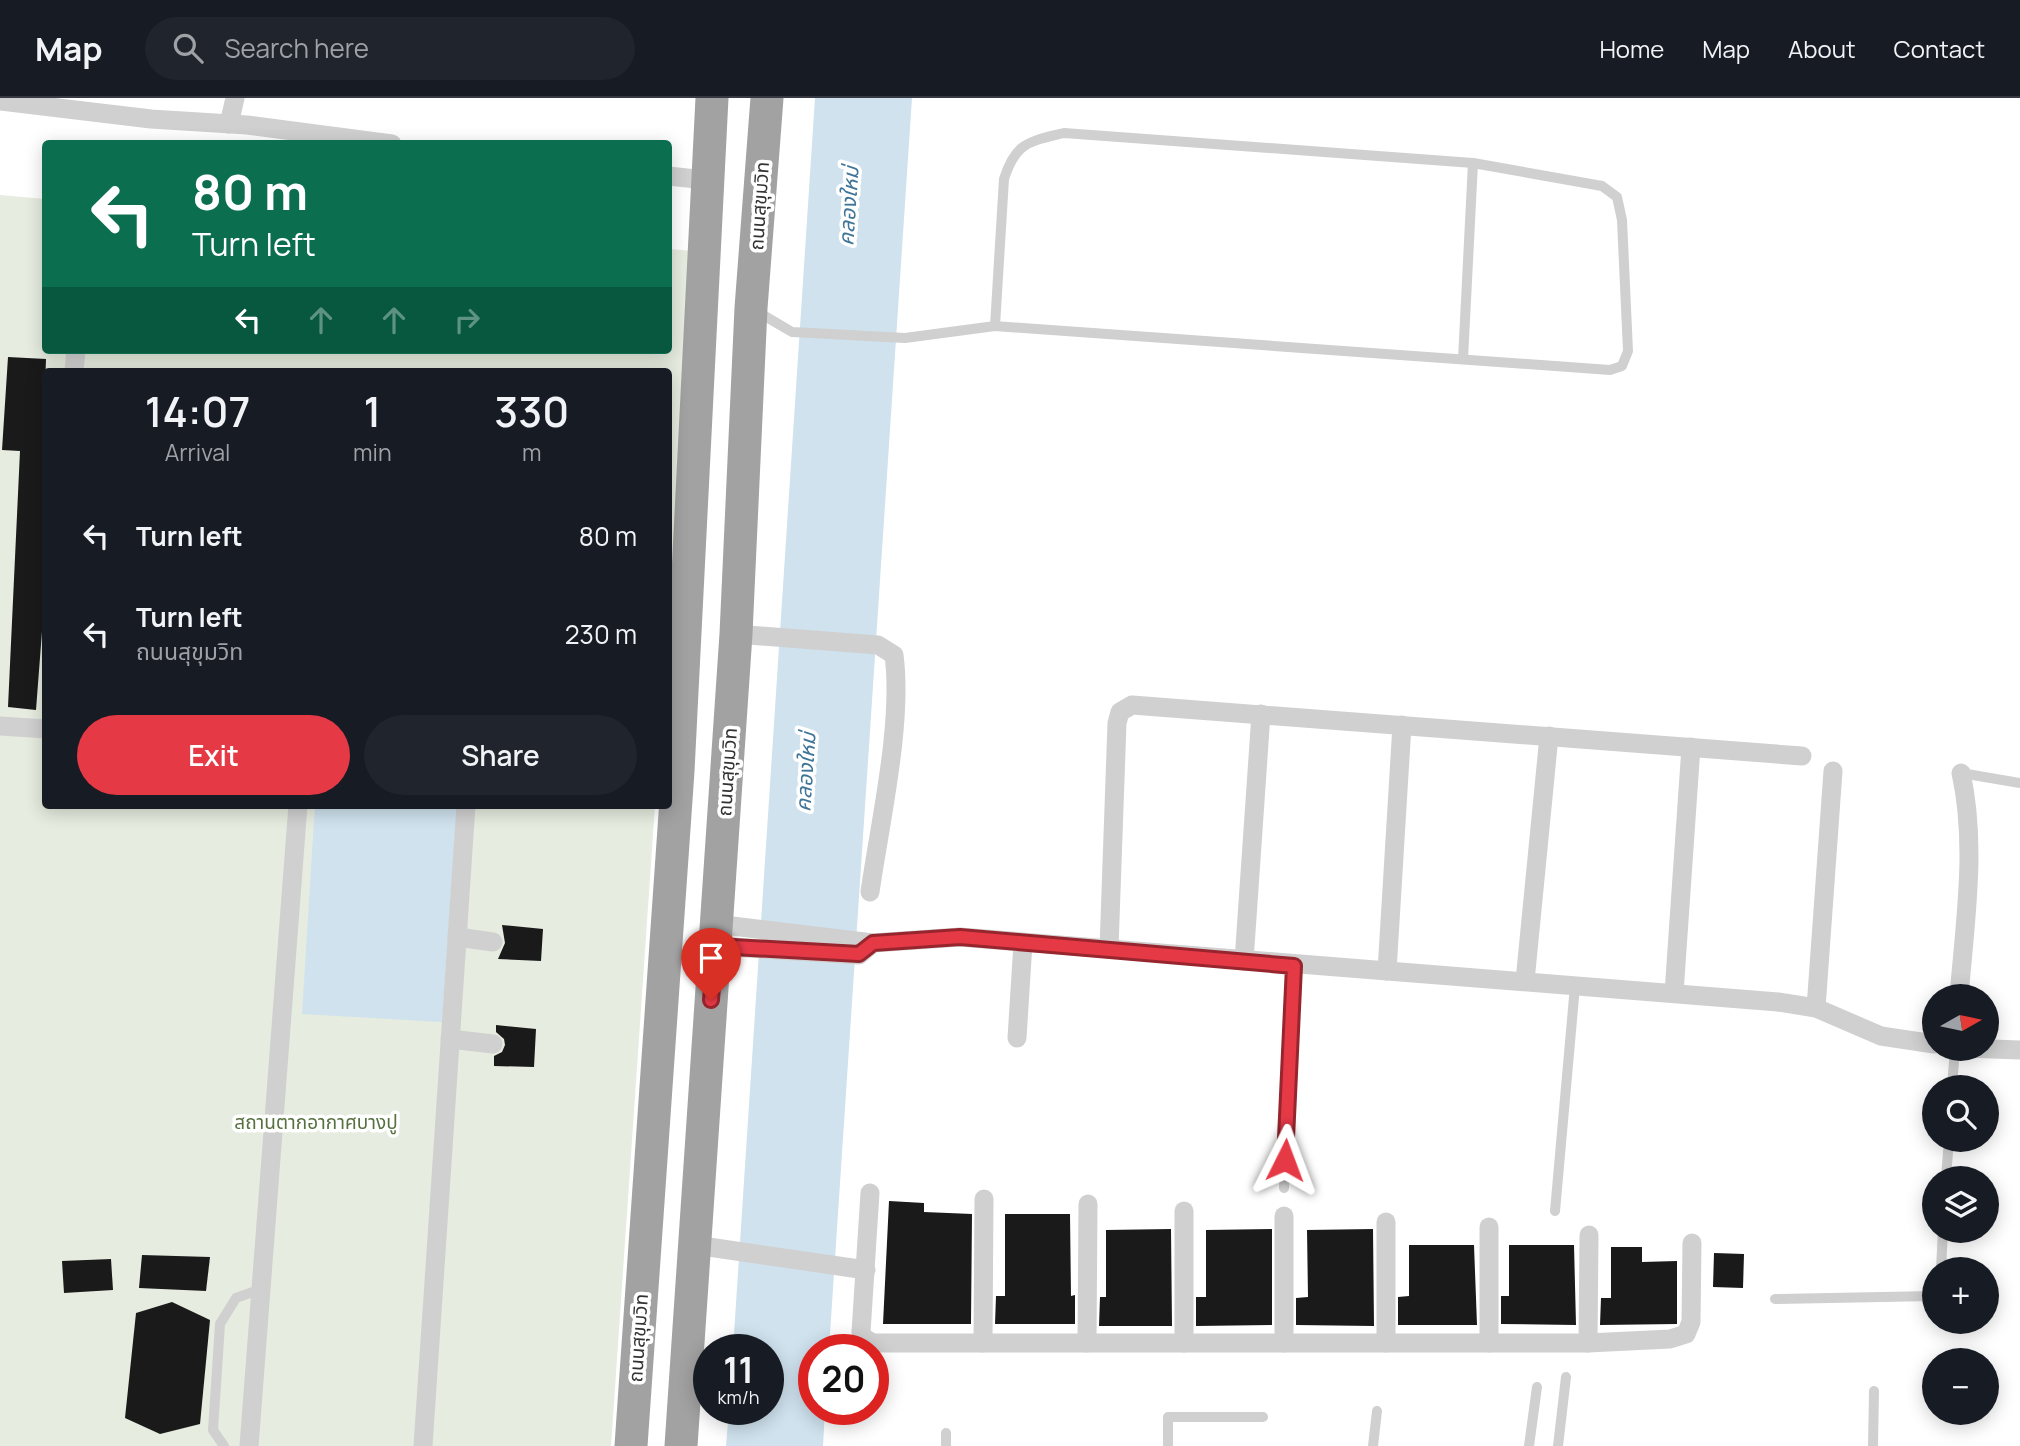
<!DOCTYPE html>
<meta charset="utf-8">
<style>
body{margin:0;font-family:Manrope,"Noto Sans Thai",sans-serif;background:#20242c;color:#f1f3f6;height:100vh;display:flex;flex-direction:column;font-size:26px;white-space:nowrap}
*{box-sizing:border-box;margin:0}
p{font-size:23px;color:#9ea1a6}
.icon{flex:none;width:38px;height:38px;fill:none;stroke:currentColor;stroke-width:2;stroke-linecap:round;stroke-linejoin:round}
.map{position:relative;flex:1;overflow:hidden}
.side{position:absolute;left:42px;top:270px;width:630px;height:441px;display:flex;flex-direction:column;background:#171b24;border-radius:7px;box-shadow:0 4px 18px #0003}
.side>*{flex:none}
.guide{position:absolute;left:42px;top:42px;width:630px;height:214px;border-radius:7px;box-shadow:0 4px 18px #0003;background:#0b6e4f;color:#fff;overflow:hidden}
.needle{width:46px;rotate:81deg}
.buttons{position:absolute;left:1922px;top:886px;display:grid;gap:14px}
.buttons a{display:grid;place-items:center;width:77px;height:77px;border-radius:50%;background:#171b24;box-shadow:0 4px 18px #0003;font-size:35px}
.speed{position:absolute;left:693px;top:1236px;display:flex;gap:14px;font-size:35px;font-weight:700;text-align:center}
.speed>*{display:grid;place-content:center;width:91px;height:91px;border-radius:50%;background:#171b24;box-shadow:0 4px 18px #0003;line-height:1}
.speed small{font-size:18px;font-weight:400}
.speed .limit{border:10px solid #d22;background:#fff;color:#111}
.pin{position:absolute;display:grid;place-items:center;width:60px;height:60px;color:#fff;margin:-72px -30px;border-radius:50% 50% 50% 0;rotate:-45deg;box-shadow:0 0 7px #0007}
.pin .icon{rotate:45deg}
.me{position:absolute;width:77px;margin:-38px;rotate:3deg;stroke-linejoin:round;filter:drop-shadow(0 0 5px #0008)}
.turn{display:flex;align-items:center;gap:24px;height:147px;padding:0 35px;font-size:32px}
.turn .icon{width:91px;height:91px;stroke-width:2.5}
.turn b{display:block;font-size:49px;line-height:60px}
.lanes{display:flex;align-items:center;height:66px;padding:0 35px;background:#0003;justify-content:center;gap:35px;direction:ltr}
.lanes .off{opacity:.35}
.eta{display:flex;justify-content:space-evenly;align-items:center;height:119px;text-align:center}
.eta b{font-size:42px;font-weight:600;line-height:49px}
.button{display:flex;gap:14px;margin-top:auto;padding:14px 35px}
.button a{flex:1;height:80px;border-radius:42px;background:#e63946;color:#fff;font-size:28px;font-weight:600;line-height:80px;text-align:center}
.button a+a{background:#20242c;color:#f1f3f6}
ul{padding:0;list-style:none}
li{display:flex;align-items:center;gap:21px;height:98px;padding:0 35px}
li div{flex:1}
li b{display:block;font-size:26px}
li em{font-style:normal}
header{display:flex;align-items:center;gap:42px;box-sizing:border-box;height:98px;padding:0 35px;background:#171b24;border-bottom:2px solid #363941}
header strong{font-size:33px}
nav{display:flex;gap:38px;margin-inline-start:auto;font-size:24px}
.search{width:490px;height:63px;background:#20242c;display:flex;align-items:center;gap:18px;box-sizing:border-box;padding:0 24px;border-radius:38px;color:#9ea1a6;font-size:26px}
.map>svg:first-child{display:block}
</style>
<header>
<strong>Map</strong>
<div class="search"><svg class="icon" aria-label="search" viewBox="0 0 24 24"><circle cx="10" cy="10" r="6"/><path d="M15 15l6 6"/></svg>Search here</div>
<nav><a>Home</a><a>Map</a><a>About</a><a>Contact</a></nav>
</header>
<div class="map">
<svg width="2020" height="1348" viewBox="0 0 2020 1348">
<rect width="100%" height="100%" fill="#fff"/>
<polygon fill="#e6ecdf" points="0,97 45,101 46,252 668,252 669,151 694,153 669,514 668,273 46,273 46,707 655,707 611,1348 0,1348"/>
<g fill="#cfe2ee">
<polygon points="815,0 912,0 829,1251 814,1251 814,1311 825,1311 823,1348 726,1348 729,1311 768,1311 768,1251 733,1251"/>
<polygon points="315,707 457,707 442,924 302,916"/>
</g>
<g fill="#1a1a1a">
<polygon points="8,259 46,261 42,374 46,374 45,494 36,612 8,609 20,353 2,352"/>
<polygon points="502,827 543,831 541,863 498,861 505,845"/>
<polygon points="496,927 536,931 534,969 494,968 494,958 502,954 505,947 504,941 496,934"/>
<polygon points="889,1103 924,1105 924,1114 972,1116 971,1226 883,1226"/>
<polygon points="1005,1116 1070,1116 1071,1198 1075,1197 1075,1226 995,1226 996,1198 1005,1198"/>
<polygon points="1171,1131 1172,1228 1099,1228 1100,1199 1106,1199 1106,1132"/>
<polygon points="1272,1131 1272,1227 1196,1228 1196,1199 1206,1199 1206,1132"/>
<polygon points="1373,1131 1374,1228 1296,1227 1296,1200 1308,1199 1307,1132"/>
<polygon points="1409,1147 1474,1147 1477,1227 1398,1227 1398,1199 1409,1198"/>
<polygon points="1509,1147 1574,1147 1576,1227 1501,1226 1501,1198 1509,1198"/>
<polygon points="1611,1149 1642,1149 1642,1164 1677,1163 1677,1226 1600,1227 1601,1200 1611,1200"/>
<polygon points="1714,1155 1744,1156 1743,1190 1713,1189"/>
<polygon points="142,1157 210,1159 206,1193 139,1190"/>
<polygon points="111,1161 113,1192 64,1195 62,1163"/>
<polygon points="172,1204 210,1222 200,1326 160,1336 125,1320 136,1215"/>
</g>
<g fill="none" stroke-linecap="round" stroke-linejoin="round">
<g stroke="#d0d0d0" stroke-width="10">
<path d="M758 214 792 234 905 240 995 228 1610 272 1622 268 1628 253 1622 122 1617 99 1602 88 1473 65 1064 35C1028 44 1016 44 1004 81L995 228"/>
<polyline points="1463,261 1473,65"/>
<polyline points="1961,675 2020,685"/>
<polyline points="1952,989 1955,950"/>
<polyline points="1946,1080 1949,1041"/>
<polyline points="1284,1090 1294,868"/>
<polyline points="1555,1113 1575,888"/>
<polyline points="1941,1171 1943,1132"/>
<polyline points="1775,1201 1934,1198"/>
<polyline points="946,1335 946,1348"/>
<polyline points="224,1348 213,1332 220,1226 236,1200 261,1191"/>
<polyline points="1168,1348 1168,1319 1263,1319"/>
<polyline points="1373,1348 1377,1313"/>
<polyline points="1529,1348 1537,1289"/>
<polyline points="1558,1348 1566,1279"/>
<polyline points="1873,1348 1874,1293"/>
</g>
<g stroke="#d0d0d0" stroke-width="19">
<polyline points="0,3 151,21 247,27 392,46"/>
<polyline points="229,26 235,0"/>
<polyline points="668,78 706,82"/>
<polyline points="74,273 76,252"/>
<path d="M736 536 878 547 894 557C903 625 880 724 870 794"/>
<polyline points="0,628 46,631"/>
<polyline points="716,826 873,845 960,839 1778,904 1816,910 1881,938 1934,946"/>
<polyline points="457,839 493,844"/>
<polyline points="715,848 859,857 873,845"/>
<polyline points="1109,850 1117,625 1120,614 1132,607 1802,658"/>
<polyline points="1244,863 1261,616"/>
<polyline points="1387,873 1402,627"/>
<polyline points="1525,883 1549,638"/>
<polyline points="1674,895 1691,649"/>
<path d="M1959 898C1965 824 1977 747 1961 675"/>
<polyline points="1816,910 1833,673"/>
<polyline points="1017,940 1023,845"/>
<polyline points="450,941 493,946"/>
<polyline points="1965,950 2020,952"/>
<polyline points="870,1095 861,1234 864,1240 873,1245 1588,1245 1670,1241 1686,1236 1691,1224 1692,1145"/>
<polyline points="1284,1118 1284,1245"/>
<polyline points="1489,1129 1489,1245"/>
<polyline points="695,1147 866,1172"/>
<polyline points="983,1245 984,1101"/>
<polyline points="1087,1245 1088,1106"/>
<polyline points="1184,1245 1184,1113"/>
<polyline points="1386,1245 1386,1124"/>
<polyline points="1588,1245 1589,1137"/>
<polyline points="249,1348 298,707"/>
<polyline points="423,1348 466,707"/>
</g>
<g stroke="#a2a2a2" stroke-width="33">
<polyline points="631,1348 678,673 712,0"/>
<polyline points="681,1348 736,536 751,210 767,0"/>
</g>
</g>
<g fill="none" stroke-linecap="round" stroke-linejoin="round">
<defs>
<polyline id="route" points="711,902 715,848 859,856 873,845 960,839 1294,868 1285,1062"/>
</defs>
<use href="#route" stroke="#96252e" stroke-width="18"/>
<use href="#route" stroke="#e63946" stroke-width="12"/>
</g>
<g text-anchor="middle" stroke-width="7" stroke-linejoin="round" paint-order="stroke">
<g font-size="19" fill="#333" stroke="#fff">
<text transform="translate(759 108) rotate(-86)" y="7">ถนนสุขุมวิท</text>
<text transform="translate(727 674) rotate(-86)" y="7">ถนนสุขุมวิท</text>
<text transform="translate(638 1240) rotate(-86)" y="7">ถนนสุขุมวิท</text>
</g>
<g font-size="19" fill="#56703f" stroke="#fff">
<text x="316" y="1031">สถานตากอากาศบางปู</text>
</g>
<g font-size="21" font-style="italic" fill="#3f7597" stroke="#fff">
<text transform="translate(849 108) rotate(-86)" y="7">คลองใหม่</text>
<text transform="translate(806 674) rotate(-86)" y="7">คลองใหม่</text>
</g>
</g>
</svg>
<div class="buttons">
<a><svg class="needle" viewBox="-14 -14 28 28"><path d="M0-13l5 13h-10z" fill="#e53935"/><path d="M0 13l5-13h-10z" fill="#9ea1a6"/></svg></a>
<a><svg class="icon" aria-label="search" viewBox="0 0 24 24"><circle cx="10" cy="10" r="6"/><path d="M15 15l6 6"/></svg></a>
<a><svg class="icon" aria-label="layers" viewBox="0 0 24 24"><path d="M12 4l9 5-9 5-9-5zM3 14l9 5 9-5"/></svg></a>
<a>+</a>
<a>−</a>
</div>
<div class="speed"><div>11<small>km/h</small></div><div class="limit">20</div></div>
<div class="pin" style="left:711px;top:902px;background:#d93025"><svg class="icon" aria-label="arrive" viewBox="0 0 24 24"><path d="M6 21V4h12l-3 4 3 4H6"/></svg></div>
<svg class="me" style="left:1285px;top:1062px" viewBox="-20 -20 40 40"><path d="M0-17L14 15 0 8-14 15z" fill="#e63946" stroke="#fff" stroke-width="4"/></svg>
<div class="guide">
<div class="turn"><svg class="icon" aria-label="left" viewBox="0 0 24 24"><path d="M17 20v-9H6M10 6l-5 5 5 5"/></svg><div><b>80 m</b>Turn left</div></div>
<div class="lanes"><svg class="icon" aria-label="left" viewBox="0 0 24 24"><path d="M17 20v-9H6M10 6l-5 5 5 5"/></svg><svg class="icon off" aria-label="ahead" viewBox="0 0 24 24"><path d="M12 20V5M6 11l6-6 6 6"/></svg><svg class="icon off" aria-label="ahead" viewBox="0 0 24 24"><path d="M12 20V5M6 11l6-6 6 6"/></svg><svg class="icon off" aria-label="right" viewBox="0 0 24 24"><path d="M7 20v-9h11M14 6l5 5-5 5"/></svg></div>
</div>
<section class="side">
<div class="eta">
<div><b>14:07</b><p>Arrival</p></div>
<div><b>1</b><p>min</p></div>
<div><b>330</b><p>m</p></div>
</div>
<ul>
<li><svg class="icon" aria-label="left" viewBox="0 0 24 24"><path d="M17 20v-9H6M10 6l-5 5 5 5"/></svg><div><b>Turn left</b></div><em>80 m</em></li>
<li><svg class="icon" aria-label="left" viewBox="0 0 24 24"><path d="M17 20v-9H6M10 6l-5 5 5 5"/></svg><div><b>Turn left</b><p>ถนนสุขุมวิท</p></div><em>230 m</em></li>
</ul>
<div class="button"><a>Exit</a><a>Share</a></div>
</section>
</div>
